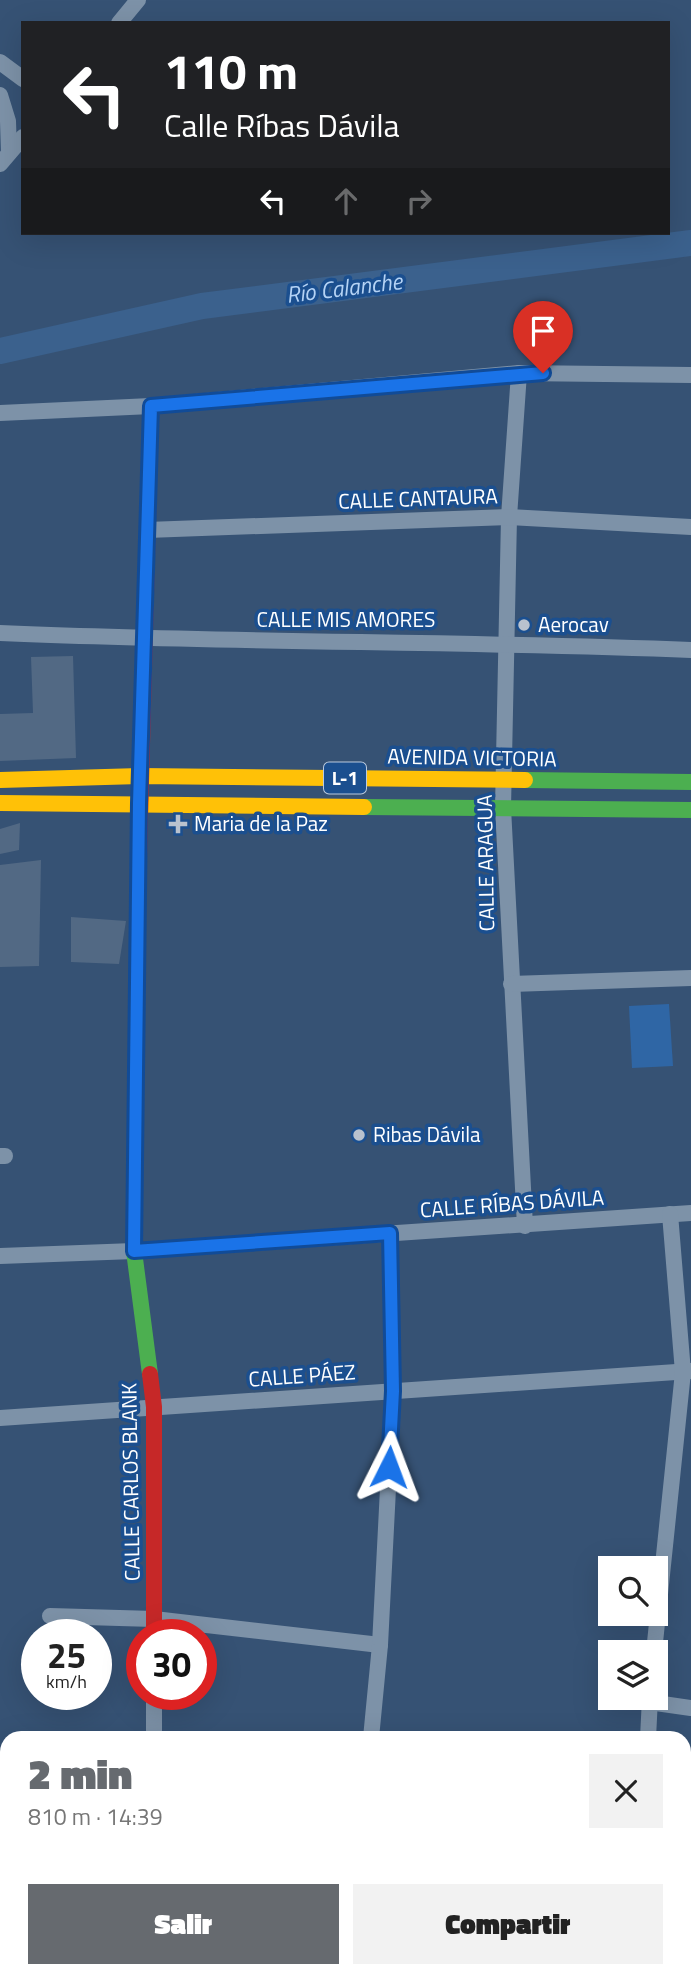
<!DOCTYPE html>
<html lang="es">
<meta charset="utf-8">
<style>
body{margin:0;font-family:"Titillium Web",sans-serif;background:#f2f2f2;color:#222;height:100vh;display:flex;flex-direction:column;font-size:26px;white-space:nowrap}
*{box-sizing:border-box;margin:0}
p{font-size:23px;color:#767676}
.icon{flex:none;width:38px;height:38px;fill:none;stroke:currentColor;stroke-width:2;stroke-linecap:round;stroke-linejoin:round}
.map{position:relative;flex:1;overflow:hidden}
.panel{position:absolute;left:0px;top:1731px;width:691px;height:247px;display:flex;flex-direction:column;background:#fff;border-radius:21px 21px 0 0;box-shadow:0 7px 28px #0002}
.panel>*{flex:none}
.top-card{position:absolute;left:21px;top:21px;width:649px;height:214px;border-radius:0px;box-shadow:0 7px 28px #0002;background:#202124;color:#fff;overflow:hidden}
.controls{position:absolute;left:598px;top:1556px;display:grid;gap:14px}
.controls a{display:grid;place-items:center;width:70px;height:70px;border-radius:0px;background:#fff;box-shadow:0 7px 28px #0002;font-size:35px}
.speed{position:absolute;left:21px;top:1619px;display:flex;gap:14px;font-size:35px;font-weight:700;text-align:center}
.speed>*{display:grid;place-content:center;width:91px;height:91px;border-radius:50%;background:#fff;box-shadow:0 7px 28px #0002;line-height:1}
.speed small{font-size:18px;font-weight:400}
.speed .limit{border:10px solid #d22;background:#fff;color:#111}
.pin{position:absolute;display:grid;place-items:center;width:60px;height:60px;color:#fff;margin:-72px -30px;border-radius:50% 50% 50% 0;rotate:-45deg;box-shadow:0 0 7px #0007}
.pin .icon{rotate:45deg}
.me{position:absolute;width:77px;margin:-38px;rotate:3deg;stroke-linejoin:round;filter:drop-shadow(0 0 5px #0008)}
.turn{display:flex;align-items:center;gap:24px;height:147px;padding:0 28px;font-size:32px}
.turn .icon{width:91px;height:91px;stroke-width:2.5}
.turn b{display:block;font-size:49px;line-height:60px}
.lanes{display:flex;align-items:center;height:66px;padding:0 28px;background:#0003;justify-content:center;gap:35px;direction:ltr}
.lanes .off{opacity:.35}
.round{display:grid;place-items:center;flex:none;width:74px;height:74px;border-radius:0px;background:#f2f2f2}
.headline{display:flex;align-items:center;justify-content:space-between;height:119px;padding:0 28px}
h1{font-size:42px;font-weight:800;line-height:52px;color:#666a6f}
.action{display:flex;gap:14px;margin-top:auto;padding:14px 28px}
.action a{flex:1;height:80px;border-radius:0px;background:#666a6f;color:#fff;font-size:28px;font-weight:800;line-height:80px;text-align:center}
.action a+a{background:#f2f2f2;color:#222}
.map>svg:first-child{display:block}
</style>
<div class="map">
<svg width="691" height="1976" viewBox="0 0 691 1976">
<rect width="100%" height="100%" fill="#365274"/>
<polygon fill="#2f66a5" points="669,1004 673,1066 632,1068 629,1006"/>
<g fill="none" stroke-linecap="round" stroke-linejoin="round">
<polyline stroke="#3b618d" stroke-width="26" points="0,351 202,306 691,243"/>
</g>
<g fill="#526984">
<polygon points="73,656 76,758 0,761 0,714 33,713 31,657"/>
<polygon points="20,823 19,850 0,854 0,829"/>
<polygon points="41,860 39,966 0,967 0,865"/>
<polygon points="71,917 126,921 119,964 71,962"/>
</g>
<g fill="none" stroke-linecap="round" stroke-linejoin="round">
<g stroke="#7d92a8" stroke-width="16">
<polyline points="119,23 138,0"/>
<polyline points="0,62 23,79"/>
<polyline points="0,95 8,121 9,153"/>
<polyline points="0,164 23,137"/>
<polyline points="519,373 509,517 503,808 525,1226"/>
<polyline points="0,413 151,406 519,373 691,375"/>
<polyline points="147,530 509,517 691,527"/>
<path d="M0 633C230 643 461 641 691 650"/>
<polyline points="511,984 691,978"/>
<polyline points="0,1156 5,1156"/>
<polyline points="0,1256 134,1251 691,1213"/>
<polyline points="0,1418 691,1371"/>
<polyline points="50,1616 154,1619 380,1645"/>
<polyline points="654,1652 683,1372 670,1214"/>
<polyline points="154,1694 154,1738"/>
<polyline points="649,1702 691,1708"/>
<polyline points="371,1738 380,1645 393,1391 390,1233"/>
<polyline points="648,1738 650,1698"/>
<polyline points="684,1815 691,1815"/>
<polyline points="0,1825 7,1829"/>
<polyline points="36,1970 36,1976"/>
<polyline points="158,1970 158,1976"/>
<polyline points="346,1976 347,1970"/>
<polyline points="470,1976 470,1970"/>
<polyline points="624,1976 625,1970"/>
</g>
<g stroke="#4caf50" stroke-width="16">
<polyline points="525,780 691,782"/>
<polyline points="364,807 691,810"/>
<polyline points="138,895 134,1251 150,1374"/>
</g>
<g stroke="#ffc107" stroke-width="16">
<polyline points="0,780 140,776 525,780"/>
<polyline points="0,803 364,807"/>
</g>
<g stroke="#c62828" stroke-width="16">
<polyline points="138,895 151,406"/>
<polyline points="150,1374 154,1407 154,1634"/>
</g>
</g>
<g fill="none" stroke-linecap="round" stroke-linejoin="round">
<defs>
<polyline id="route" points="389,1467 393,1391 390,1233 134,1251 139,803 151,406 543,373"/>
</defs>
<use href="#route" stroke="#114b97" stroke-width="18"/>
<use href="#route" stroke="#1a73e8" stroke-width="12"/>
</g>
<g fill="#b9c2ce" stroke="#1b4f8f" stroke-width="2.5">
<circle cx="524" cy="625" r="7"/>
<path d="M174.5 813.5h7v7h7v7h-7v7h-7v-7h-7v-7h7z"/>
<circle cx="359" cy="1135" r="7"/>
</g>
<g text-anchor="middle" stroke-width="7" stroke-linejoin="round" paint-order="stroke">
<rect fill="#1b4f8f" stroke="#bbcadd" stroke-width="2" x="324" y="762.5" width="42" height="31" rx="5"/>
<g font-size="19" font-weight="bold" fill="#fff">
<text x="345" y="785">L-1</text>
</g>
<g font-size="21" fill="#fff" stroke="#1b4f8f">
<text transform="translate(418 499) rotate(-2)" y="7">CALLE CANTAURA</text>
<text x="346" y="627">CALLE MIS AMORES</text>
<text transform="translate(472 758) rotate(1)" y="7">AVENIDA VICTORIA</text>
<text transform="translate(486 863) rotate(-91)" y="7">CALLE ARAGUA</text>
<text transform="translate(512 1204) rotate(-4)" y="7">CALLE RÍBAS DÁVILA</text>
<text transform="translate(302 1376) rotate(-4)" y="7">CALLE PÁEZ</text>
<text transform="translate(131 1482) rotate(-91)" y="7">CALLE CARLOS BLANK</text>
</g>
<g font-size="21" fill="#fff" stroke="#1b4f8f" text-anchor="start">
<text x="538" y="632">Aerocav</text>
<text x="194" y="831">Maria de la Paz</text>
<text x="373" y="1142">Ribas Dávila</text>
</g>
<g font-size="23" font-style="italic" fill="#b5d3f5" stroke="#1b4f8f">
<text transform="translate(344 288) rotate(-7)" y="8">Río Calanche</text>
</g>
</g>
</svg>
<div class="controls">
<a><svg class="icon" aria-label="search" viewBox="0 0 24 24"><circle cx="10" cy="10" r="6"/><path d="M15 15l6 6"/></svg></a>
<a><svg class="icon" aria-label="layers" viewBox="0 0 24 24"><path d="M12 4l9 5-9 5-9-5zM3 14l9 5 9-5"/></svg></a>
</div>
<div class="speed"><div>25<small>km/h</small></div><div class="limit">30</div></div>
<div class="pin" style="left:543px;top:373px;background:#d93025"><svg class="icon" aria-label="arrive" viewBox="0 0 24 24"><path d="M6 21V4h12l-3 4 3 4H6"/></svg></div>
<svg class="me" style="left:389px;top:1467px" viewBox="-20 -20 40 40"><path d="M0-17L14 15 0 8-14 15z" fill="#1a73e8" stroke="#fff" stroke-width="4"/></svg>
<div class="top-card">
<div class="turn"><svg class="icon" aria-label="left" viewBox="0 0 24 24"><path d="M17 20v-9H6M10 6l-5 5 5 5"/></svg><div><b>110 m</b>Calle Ríbas Dávila</div></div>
<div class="lanes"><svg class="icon" aria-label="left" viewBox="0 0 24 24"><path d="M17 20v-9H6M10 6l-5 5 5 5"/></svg><svg class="icon off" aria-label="ahead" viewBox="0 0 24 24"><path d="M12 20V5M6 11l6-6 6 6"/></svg><svg class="icon off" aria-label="right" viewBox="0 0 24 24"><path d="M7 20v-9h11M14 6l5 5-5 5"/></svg></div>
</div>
<section class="panel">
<div class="headline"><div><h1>2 min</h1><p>810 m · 14:39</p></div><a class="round"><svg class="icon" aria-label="close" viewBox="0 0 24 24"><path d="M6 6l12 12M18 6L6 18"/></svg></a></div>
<div class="action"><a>Salir</a><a>Compartir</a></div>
</section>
</div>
